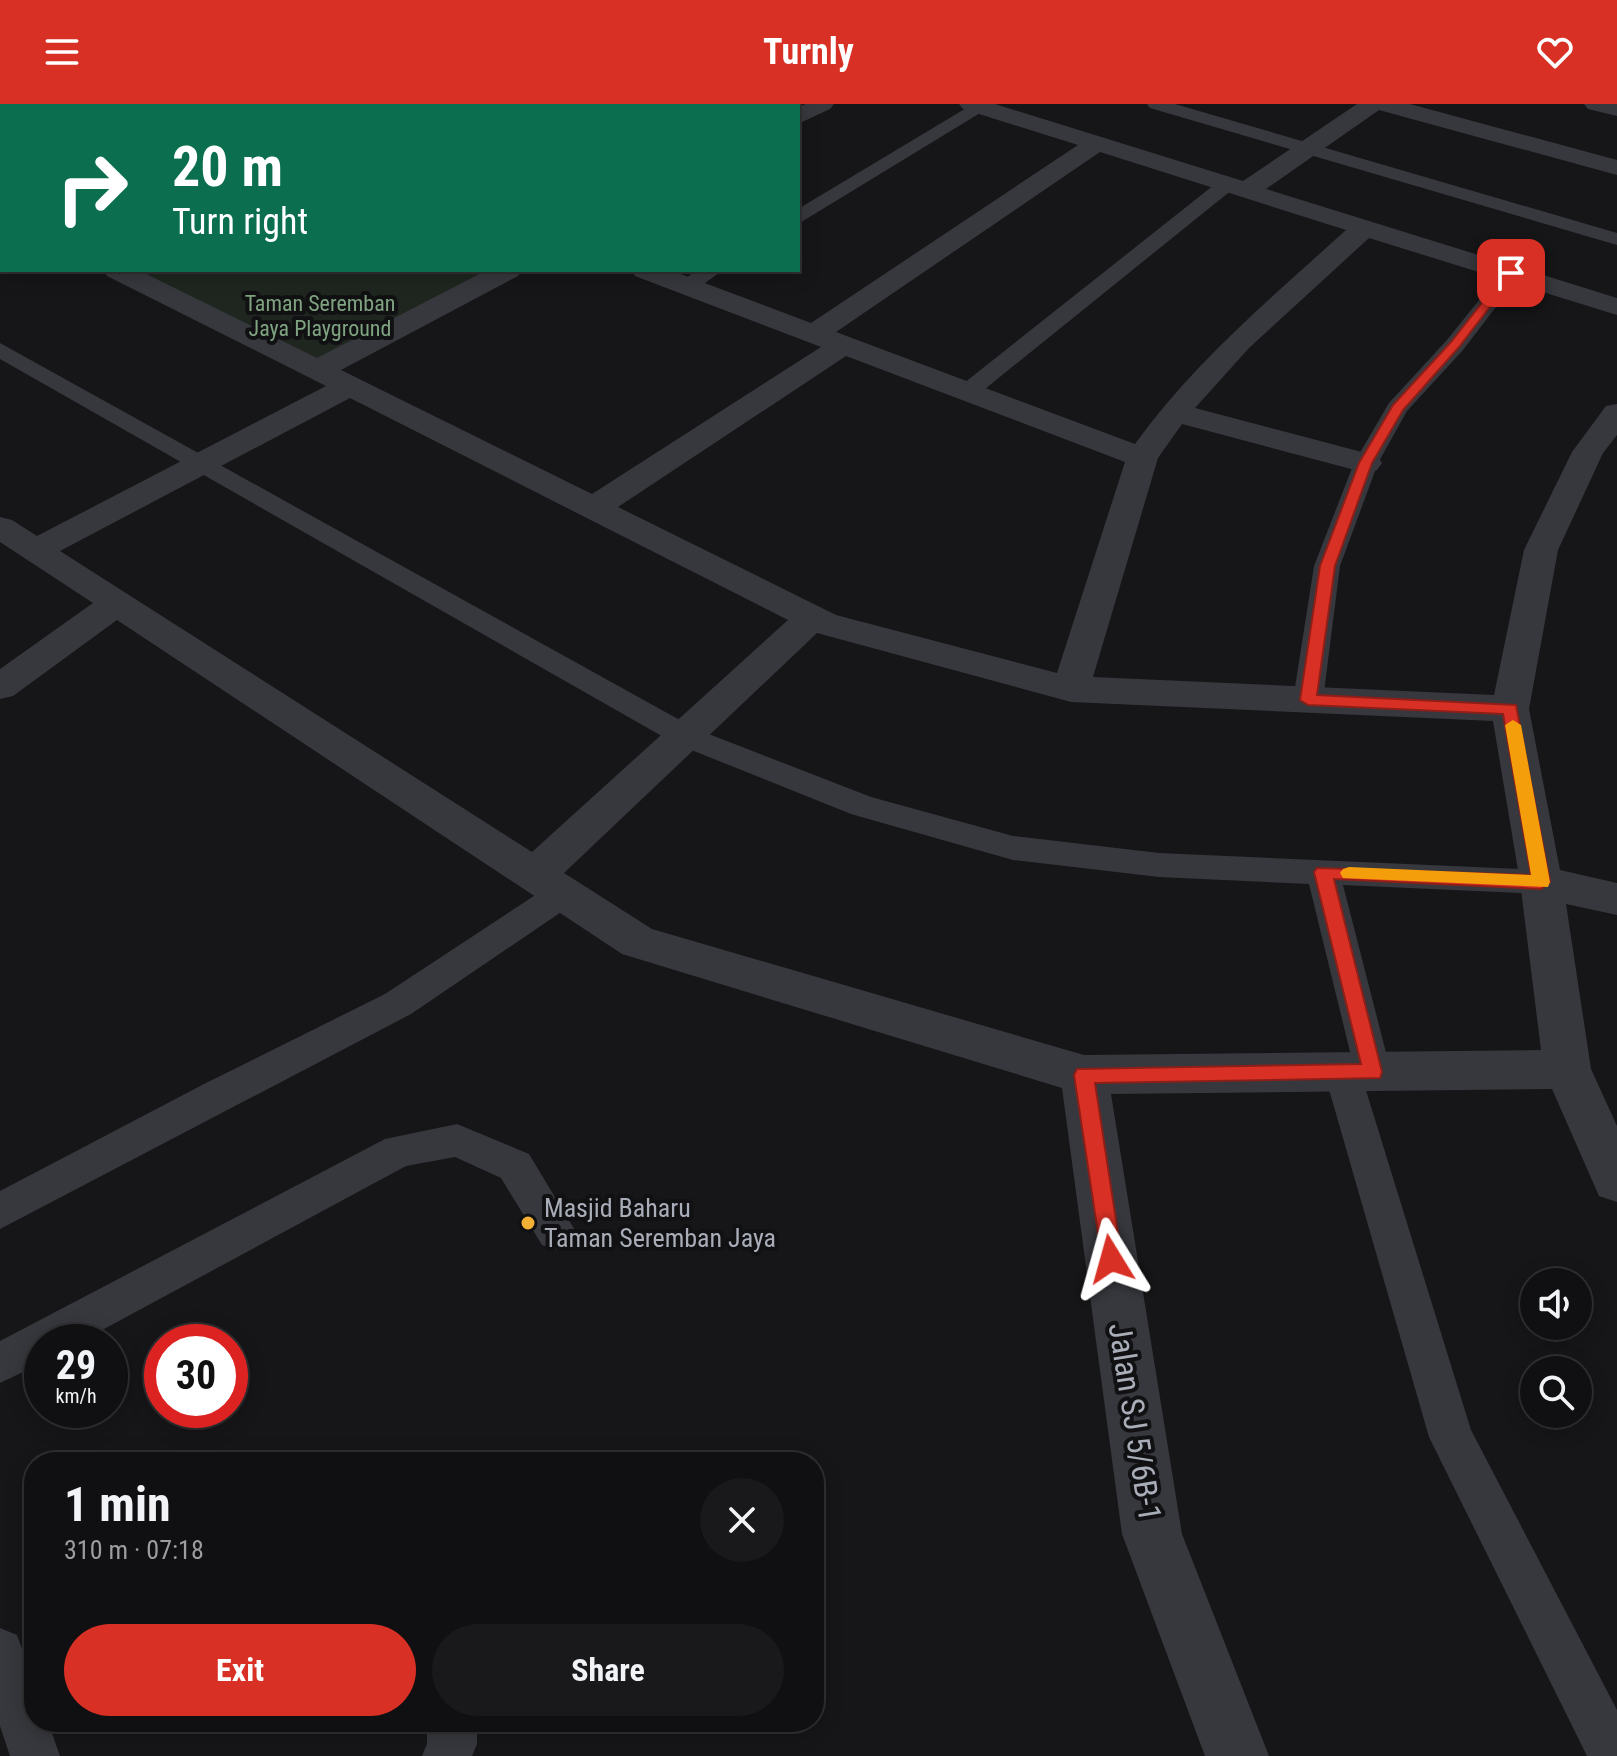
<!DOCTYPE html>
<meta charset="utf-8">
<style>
body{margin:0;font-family:"Roboto Condensed",sans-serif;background:#19191b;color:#f1f3f6;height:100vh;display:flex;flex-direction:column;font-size:30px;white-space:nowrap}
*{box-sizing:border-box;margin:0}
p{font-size:26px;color:#9c9d9f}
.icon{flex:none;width:44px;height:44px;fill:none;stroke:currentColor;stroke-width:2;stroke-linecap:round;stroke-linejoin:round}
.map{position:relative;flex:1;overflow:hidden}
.panel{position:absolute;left:24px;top:1348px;width:800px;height:280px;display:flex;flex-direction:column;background:#101012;border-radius:32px;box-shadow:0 4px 20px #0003,0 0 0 2px #303032}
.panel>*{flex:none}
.top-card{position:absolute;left:0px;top:0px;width:800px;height:168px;box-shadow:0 4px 20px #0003,0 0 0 2px #303032;background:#0b6e4f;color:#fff;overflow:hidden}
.controls{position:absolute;left:1520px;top:1164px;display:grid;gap:16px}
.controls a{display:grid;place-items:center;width:72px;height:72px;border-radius:50%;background:#101012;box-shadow:0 4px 20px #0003,0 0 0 2px #303032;font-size:40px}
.speed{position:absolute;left:24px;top:1220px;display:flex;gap:16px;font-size:40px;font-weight:700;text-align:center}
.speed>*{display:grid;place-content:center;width:104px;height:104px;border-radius:50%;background:#101012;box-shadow:0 4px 20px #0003,0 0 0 2px #303032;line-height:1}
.speed small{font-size:20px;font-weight:400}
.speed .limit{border:12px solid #d22;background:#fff;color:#111}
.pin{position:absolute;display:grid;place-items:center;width:68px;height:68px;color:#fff;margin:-34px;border-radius:16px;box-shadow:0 4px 12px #0006}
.me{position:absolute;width:88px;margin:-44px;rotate:352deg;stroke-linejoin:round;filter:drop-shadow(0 0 6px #0008)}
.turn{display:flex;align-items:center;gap:28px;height:168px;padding:0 40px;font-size:36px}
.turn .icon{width:104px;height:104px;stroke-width:2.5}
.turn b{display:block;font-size:56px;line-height:68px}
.round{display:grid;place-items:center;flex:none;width:84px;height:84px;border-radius:42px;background:#19191b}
.summary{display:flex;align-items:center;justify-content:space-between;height:136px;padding:0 40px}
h1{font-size:48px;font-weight:700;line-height:60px}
.action{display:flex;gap:16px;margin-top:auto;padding:16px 40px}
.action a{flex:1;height:92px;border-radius:48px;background:#d93025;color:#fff;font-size:32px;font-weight:700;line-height:92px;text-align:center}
.action a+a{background:#19191b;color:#f1f3f6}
header{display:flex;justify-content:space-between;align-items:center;height:104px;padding:0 40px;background:#d93025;color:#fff;font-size:36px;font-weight:700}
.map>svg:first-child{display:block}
</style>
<header><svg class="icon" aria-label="menu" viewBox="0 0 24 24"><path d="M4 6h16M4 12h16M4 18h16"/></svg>Turnly<svg class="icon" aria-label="heart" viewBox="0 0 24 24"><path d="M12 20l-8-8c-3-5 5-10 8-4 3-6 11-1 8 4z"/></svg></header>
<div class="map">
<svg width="1617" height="1652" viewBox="0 0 1617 1652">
<rect width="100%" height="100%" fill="#161618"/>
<g fill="#1e261f">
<polygon points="225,0 775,0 782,2 220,2"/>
<polygon points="124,166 498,166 318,263"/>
</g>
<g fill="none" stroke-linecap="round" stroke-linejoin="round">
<g fill="#37383d" fill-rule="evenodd">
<polygon points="973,0 988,0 990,3 798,120 798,105"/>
<polygon points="1147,0 1175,0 1617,129 1617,141 1150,4"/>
<polygon points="1226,75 1236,81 1233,85 975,293 959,293 955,288 959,283 1219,77"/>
<polygon points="1511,163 1522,169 1463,246 1407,307 1378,359 1340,462 1323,596 1318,603 1308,606 1298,603 1293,596 1314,462 1354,359 1389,299 1447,236 1504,165"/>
<polygon points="697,166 723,166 694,187 678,187 675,182"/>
<polygon points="0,239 696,625 871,693 1013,732 1159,749 1541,766 1553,769 1558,778 1553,787 1541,790 1343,781 1391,968 1386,979 1373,983 1364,980 1471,1326 1617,1606 1617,1652 1587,1652 1429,1333 1324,968 1329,957 1342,953 1352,956 1309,780 1159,773 1013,756 851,710 674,639 0,255"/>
<polygon points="561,778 573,782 578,791 573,800 411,910 0,1125 0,1087 204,980 385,890 549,782"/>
<polygon points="457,1020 529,1050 576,1128 570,1141 556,1146 542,1141 501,1074 455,1053 406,1062 80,1238 42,1238 42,1259 0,1279 0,1237 385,1035"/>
<polygon points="0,1524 17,1531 34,1577 34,1618 48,1618 60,1652 10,1652 0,1622"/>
<polygon points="427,1618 477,1618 477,1640 472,1652 422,1652 427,1640"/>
</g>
<g fill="#37383d" fill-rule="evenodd">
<polygon points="193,0 220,0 191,2"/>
<polygon points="805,0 834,0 830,5 798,20 798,4"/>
<path d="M959 0H995L1243 77 1357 0H1410L1617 56V71L1379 6 1266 85 1617 194V211L1369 134 1249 244 1195 304 1377 352 1382 359 1377 366 1366 369 1182 320 1158 354 1093 573 1494 591 1524 446 1572 348 1606 302 1617 300V331L1603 349 1558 446 1529 605 1560 766 1617 779V811L1566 800 1591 965 1617 1022V1098L1599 1092 1552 985 1111 990 1182 1430 1269 1652H1205L1122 1430 1062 984 622 850 117 516 13 592 0 595V565L93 499 0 438V413L12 416 37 432 326 282 107 172 103 166H138L317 254 487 166H522L518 172 341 266 592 390 821 243 635 172 631 166H670L811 219 1078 41 963 5ZM1100 48 1346 126C1271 194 1194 258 1135 340L836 228ZM846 252 1125 358 1057 569 836 511 618 403ZM350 294 788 516 532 748 60 447ZM817 529 1071 598 1493 617 1520 778 1541 946 1084 951 652 825 564 769Z"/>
<polygon points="1584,0 1617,0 1617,12 1588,5"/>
<polygon points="0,100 2,101 2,117 0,116"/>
</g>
</g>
<polygon fill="#d93025" stroke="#8d1f18" stroke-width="2" points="1507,167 1516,169 1459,243 1403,306 1372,359 1335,462 1317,591 1516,601 1550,778 1541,785 1334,775 1382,968 1380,974 1095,979 1122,1155 1118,1162 1111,1164 1103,1162 1074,971 1077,965 1361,960 1314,768 1317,764 1531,771 1503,610 1308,601 1300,596 1320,462 1359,359 1393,301 1451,238"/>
<polygon fill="#f59e0b" points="1513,616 1521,621 1550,778 1548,783 1343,774 1340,769 1343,765 1349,763 1531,771 1505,621"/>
<circle fill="#f2b134" stroke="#111113" stroke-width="3" cx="528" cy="1119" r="8"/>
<g text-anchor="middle" stroke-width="8" stroke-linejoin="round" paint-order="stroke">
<g font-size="22" fill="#7fa381" stroke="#111113">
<text x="320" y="207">Taman Seremban<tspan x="320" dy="25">Jaya Playground</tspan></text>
</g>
<g font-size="26" fill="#a8adb8" stroke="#111113" text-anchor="start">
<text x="544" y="1113">Masjid Baharu<tspan x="544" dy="30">Taman Seremban Jaya</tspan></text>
</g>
<g font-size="32" fill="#a8adb8" stroke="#111113">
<text transform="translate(1135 1318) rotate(81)" y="11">Jalan SJ 5/6B-1</text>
</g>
</g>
</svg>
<div class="controls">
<a><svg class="icon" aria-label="sound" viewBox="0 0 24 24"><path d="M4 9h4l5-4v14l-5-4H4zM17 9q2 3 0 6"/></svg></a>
<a><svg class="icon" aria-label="search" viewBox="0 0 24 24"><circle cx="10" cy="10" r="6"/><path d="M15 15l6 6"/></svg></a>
</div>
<div class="speed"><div>29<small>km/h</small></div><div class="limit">30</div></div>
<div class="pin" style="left:1511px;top:169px;background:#d93025"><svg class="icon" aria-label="arrive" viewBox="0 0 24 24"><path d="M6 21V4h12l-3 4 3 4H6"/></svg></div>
<svg class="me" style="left:1111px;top:1155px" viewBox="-20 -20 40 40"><path d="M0-17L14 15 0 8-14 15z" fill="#d93025" stroke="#fff" stroke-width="4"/></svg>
<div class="top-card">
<div class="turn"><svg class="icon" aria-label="right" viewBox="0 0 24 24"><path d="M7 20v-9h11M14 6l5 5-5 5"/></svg><div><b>20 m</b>Turn right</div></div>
</div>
<section class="panel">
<div class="summary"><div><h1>1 min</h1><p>310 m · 07:18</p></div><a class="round"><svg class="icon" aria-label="close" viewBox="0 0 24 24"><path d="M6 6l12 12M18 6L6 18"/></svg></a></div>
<div class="action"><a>Exit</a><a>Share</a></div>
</section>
</div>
